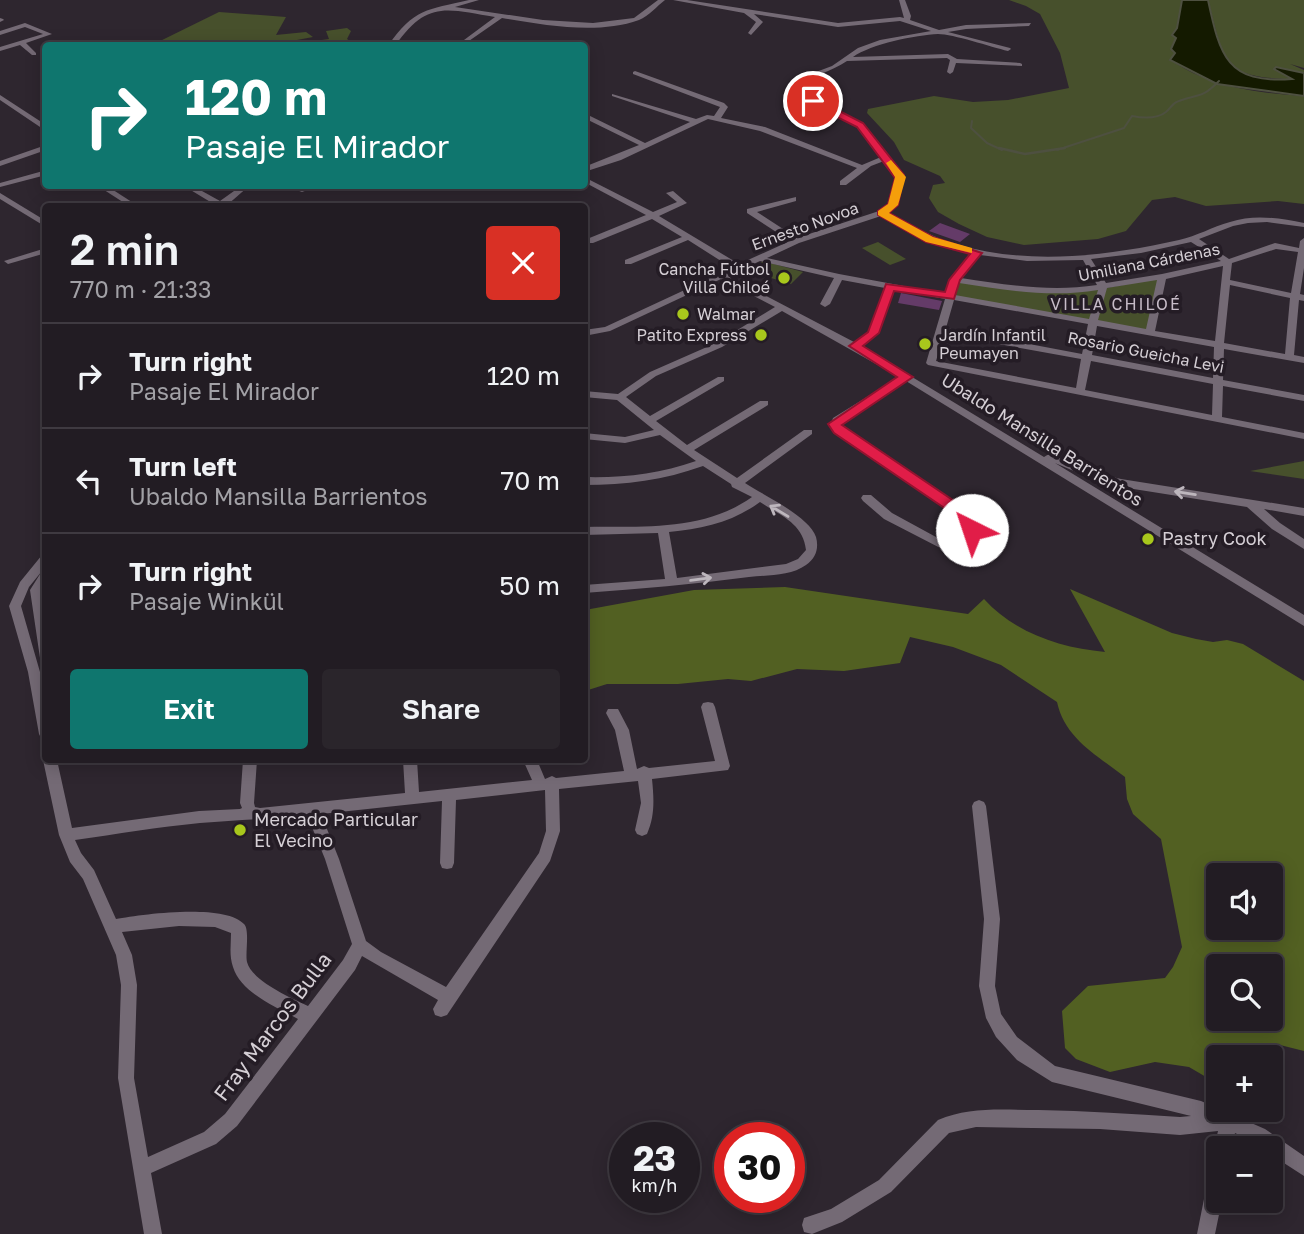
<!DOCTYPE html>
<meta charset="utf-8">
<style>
body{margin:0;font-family:"Golos Text",sans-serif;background:#2a252b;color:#f1f3f6;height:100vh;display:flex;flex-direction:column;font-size:26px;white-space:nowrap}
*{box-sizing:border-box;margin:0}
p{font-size:23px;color:#a2a1a6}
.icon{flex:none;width:38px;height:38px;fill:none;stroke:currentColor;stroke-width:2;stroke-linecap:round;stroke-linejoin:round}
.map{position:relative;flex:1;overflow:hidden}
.details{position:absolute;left:42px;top:203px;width:546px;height:560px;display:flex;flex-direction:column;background:#221c23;border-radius:7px;box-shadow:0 4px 18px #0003,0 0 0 2px #3f3a41}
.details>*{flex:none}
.banner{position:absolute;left:42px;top:42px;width:546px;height:147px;border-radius:7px;box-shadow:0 4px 18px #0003,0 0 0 2px #3f3a41;background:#0f766e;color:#fff;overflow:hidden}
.buttons{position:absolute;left:1206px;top:863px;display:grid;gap:14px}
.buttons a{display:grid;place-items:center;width:77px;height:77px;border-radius:7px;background:#221c23;box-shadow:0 4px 18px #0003,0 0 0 2px #3f3a41;font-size:35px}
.speed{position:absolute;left:609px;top:1122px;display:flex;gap:14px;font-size:35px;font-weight:700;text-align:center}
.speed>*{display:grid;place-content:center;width:91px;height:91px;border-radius:50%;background:#221c23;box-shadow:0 4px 18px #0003,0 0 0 2px #3f3a41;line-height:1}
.speed small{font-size:18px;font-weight:400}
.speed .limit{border:10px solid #d22;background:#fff;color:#111}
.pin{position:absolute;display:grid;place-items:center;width:60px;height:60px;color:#fff;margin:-30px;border:4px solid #fff;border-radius:50%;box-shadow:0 2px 7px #0007}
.me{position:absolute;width:77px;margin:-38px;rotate:319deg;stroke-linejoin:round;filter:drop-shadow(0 0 5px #0008)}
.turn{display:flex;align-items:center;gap:24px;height:147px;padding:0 28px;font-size:32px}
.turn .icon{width:91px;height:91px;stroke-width:2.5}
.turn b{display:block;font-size:49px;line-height:60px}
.round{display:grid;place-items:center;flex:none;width:74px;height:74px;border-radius:7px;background:#2a252b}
.overview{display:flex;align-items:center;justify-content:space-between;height:119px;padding:0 28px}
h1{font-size:42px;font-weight:600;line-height:52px}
.action{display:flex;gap:14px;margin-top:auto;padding:14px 28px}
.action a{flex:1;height:80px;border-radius:7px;background:#0f766e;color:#fff;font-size:28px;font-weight:600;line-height:80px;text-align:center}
.action a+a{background:#2a252b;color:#f1f3f6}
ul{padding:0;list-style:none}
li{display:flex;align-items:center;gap:21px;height:105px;padding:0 28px;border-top:2px solid #3f3a41}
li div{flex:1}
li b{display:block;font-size:26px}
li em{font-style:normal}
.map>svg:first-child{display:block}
</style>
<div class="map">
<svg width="1304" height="1234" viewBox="0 0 1304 1234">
<rect width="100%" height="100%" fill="#2e262f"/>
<g fill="#47502c">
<path d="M1009 0H1182L1177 28 1172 35 1177 38 1171 49 1176 53 1171 60C1209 87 1258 93 1304 96V204L1278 201 1206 206 1175 197 1152 200 1126 231 1098 239 1024 245 987 237 959 224 938 212 929 198 933 185 945 183 940 176 904 160 894 142 867 113 868 109 934 96 973 102 1008 100 1069 88 1060 53 1040 14 1026 6Z"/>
<path d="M1208 0H1304V68L1290 64 1304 70V73L1277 67 1274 69 1293 79C1221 78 1225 62 1208 0Z"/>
<polygon points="219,12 286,17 276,35 306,32 313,37 286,42 284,45 329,39 326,31 347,28 351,31 347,39 356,45 152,45"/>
<polygon points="878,242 906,259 890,265 862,248"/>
<polygon points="763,261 803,272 791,284 751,272"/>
<polygon points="1160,278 1150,332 952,296 956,281 1015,290 1101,289"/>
<polygon points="1304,461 1304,479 1250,471"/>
</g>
<path fill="#526022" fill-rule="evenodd" d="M785 587 968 614 984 599C1015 633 1060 648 1105 652L1070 589 1172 633 1196 639 1213 642 1227 640 1243 644 1304 681V1051L1272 1043 1269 1057H1218V1084L1189 1067 1155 1062 1110 1072 1076 1059 1065 1048 1062 1011 1088 986 1165 978 1173 967 1182 947 1161 839 1133 814 1127 799 1125 777C1097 755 1065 739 1057 702L1001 665 953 647 910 637 900 663 844 671 797 669 751 681 728 679 678 684H607L585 691V610L694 590ZM1218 875H1270V928H1218ZM1218 966H1270V1018H1218Z"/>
<path fill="#141a00" stroke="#4e5040" stroke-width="2" d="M1182 0H1208C1220 56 1227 84 1292 79L1274 69 1276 67 1304 73V96L1217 84 1170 60 1175 53 1171 49 1176 38 1172 35 1177 28Z"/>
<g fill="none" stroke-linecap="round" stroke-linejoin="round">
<g stroke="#4e5040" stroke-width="2">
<polyline points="972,121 971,128 987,143 1002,150"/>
<path d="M1057 150 1124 128 1132 116C1142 118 1157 119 1166 112 1171 108 1172 103 1179 101 1201 93 1201 99 1219 81"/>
</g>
<polyline stroke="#4e5040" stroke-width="2.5" points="999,148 1025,154 1065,148"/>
</g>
<g fill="#643b68">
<polygon points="940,223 970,234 960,242 929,231"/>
<polygon points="901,293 942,301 939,310 898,303"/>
</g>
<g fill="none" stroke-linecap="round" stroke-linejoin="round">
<g fill="#746a75" fill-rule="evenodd">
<path d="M469 0H479L455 7 543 20 593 23 634 18 658 0H665C657 6 649 16 639 20 597 35 544 25 502 18L466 43 463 41 464 40 495 17C446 9 427 0 395 46H388C414 8 427 10 469 0Z"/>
<path d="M673 0H687L838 23 900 17 904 18 899 0H905L911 16 910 20 939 30 966 25 1031 23 1029 26 966 29 948 32 1010 48 1011 49 1008 51C991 47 953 34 938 34 916 35 871 44 853 57L948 54 957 59 1020 63 1022 64V66L956 63 953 72 950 74 947 72 950 60 947 58 847 61C831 72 812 75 796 87L797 91 863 123 904 175 895 208 888 213C910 225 932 237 956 244 1028 266 1107 256 1179 240 1197 236 1212 227 1230 222 1254 214 1279 218 1304 223V227L1267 222 1248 223 1233 226 1199 239 1229 259 1275 243 1299 248 1300 241 1304 238V268L1300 294 1304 295V301L1299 300 1294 355 1304 357V363L1224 349 1223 380 1304 395V401L1223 386 1222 417 1304 433V439L928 365 926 363 945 299 894 289 878 333 861 346 1044 457 1049 454 1053 455 1096 473 1121 479 1304 508V516L1264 509 1280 523 1304 539V549L1272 529 1247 507 1121 487 1088 477 1055 463 1304 615V626L906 381 842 422 840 426 968 512 978 525 979 530 948 552 884 519 863 501 861 498 863 495H871L892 513 947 543 967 529 960 518 830 427 833 418 899 377 782 311 722 347 656 376 626 397 650 416 718 377H724V381L656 421 687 445 760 401H768V405L694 450 737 478 804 430H812V434L745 483C763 495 809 516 816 537 819 548 816 558 806 565 791 576 767 575 749 577 694 584 640 589 584 593V585L665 579 658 533 584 535V527C641 526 703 532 752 497L732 487 731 484 703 466C664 480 626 485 584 485V477C623 478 659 474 696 461L660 435 625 443 584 439V433L625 437 654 430 617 400 584 397V391L618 394 650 372 716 343 775 307 721 279 610 331 584 336V330L605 327 732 268 688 240 631 264H625V260L682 237 652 219 593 243H587V239L646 215 584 182V177L653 212 677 202 666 193 673 191 687 203 659 216 739 264 790 241 747 213V209L796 197V201L757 212 797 238 879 211 887 207 897 177 884 161 871 166 846 185H840V181L857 168 760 131 708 119 621 160 584 172V167L639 145 584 118V113L645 143 690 122 612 96V94L696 119 707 115 714 116 720 107 633 74V72L635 71 724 103 728 107 721 118 765 127 862 165 881 157 857 127 792 93 789 86 800 78 832 66 858 48 880 40 931 31 900 21 838 27 754 14 763 22 751 35 748 33 756 22 744 13ZM881 216C911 232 940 245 973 253L951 280 947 294 839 274 767 258 799 243ZM1191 242 1221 261 1162 274 1106 283 1091 259 1141 253ZM1276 249 1298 252 1291 293 1230 280 1232 263ZM980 255 1027 261 1083 260 1097 285C1051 292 1007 285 961 278ZM760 261 834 278 820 304 825 307 830 304 842 280 885 288 869 332 854 342 728 276ZM1223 266 1215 341 1155 331 1166 279ZM1157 280 1146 329 1098 320 1107 288ZM959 283C1006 290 1051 298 1098 290L1089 319 955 295ZM1230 285 1290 298 1285 354 1224 343ZM954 300 1088 324 1082 354 946 328ZM1097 326 1214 347 1213 378 1092 355ZM944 334 1081 359 1076 388 936 361ZM1091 361 1213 384 1212 415 1085 390ZM760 502C781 516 803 523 806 550L798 559 786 564 677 578 669 532C702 529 733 522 760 502Z"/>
<polygon points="0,18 3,19 4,20 0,22"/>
<polygon points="25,23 52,34 26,43 36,53 36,55 32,55 20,45 0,51 0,47 43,34 25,27 0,35 0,31"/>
<polygon points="0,95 46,125 46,131 0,100"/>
<polygon points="46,145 46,150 0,166 0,161"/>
<polygon points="43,171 46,171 46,175 0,187 0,183"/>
<polygon points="98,186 107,186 138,206 129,206"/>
<polygon points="184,186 193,186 220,201 241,186 249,186 226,206 217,206"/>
<polygon points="286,186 318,186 302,192"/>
<polygon points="0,193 46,221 46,227 0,199"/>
<polygon points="46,248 46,253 8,264 4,261"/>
<polygon points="46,554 46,567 42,571 46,570 46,585 42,590 46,613 46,663 40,658 30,590 42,571 29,587 21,606 40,672 46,698 46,739 41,738 39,734 28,672 9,606 20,582 42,555"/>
<path d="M708 702 713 703 715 707 730 766 728 770 652 779C654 799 655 816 647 834L642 836 637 834 635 830 641 803 638 781 559 789 560 831 550 861 447 1015 441 1017 435 1015 433 1009 438 1000 362 956 355 970 237 1126 216 1144 151 1173 162 1234H144L118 1078 121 985 116 955 83 879 70 862 59 835 43 760 45 756 46 760H57L72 828 199 811 240 809 242 808 240 803 243 760H257L254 803 255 807 260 808 405 793 403 760H417L419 792 532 780 523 760H537L545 779 552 776 556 778 624 771 615 730 606 713 608 709H618L629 730 637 769 644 766 649 768 715 761 701 707 703 703ZM545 790 546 831 539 853 446 987 381 952 366 941 339 859 321 814 442 801 440 863 442 868 447 869 452 868 454 863 456 800ZM307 815 325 859 352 944 343 960 308 1006C291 998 252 981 247 962 245 953 250 930 244 924 225 903 142 914 116 919L94 870 81 853 75 840C117 834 158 827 200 823 237 820 270 819 307 815ZM179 926 215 927 231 933C231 944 229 956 233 967 241 993 276 1007 298 1019L225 1114 204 1132 148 1157 134 1078 137 985 132 955 122 932Z"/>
<path d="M979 800 984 802 986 806 1000 919 995 986 1001 1014 1017 1037 1055 1066 1201 1101 1265 1129 1304 1156V1176L1270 1154V1148C1259 1148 1246 1138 1235 1133L1232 1148H1218L1217 1154 1214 1148 1218 1131 1180 1135 1100 1129 976 1127 949 1133 891 1192 842 1222 812 1234 804 1232 802 1225 804 1218 831 1209 879 1180 938 1120C970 1106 1005 1110 1039 1110 1086 1111 1133 1114 1180 1117L1191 1116 1052 1082 1017 1060 996 1037 986 1018 979 986 984 919 972 806 974 802Z"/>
<polygon points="1218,1165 1218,1200 1222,1200 1215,1234 1197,1234 1209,1174 1212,1168"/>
</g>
</g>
<defs><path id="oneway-shaft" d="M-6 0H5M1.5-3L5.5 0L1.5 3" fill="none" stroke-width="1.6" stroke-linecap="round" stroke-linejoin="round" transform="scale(1.75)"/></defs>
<g stroke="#bdb6bd">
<use href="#oneway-shaft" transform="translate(1185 493) rotate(-171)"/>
<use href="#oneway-shaft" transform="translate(779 511) rotate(-149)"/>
<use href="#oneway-shaft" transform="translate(701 579) rotate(-8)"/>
</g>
<polygon fill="#e11d48" stroke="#92132f" stroke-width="2" points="809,99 816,99 863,123 904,175 898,205 889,213 933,237 982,253 960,280 954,299 894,291 879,333 863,346 913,377 842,425 969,511 979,525 978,534 967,534 959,518 834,433 828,424 897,377 849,346 868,332 886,284 945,292 949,280 970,254 926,242 878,215 878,211 888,204 895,178 857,127 809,103"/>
<polygon fill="#f59e0b" points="891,160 906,177 898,205 889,213 933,237 972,248 972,253 926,242 878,215 878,211 888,204 895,177 886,163"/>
<g fill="#a8c71c" stroke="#241c25" stroke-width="2.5">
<circle cx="784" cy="278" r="7"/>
<circle cx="683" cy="314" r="7"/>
<circle cx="761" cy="335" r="7"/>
<circle cx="925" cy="344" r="7"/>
<circle cx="1148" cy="539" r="7"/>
<circle cx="240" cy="830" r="7"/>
</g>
<g text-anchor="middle" stroke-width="7" stroke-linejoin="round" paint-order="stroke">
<g font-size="16" fill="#d5cfd5" stroke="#241c25">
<text transform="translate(805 226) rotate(-20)" y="6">Ernesto Novoa</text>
<text transform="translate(1149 262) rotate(-11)" y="6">Umiliana Cárdenas</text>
<text transform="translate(1146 352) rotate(11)" y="6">Rosario Gueicha Levi</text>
</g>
<g font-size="16" fill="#d5cfd5" stroke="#241c25" text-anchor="end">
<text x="770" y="275">Cancha Fútbol<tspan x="770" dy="18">Villa Chiloé</tspan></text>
<text x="697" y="320" text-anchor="start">Walmar</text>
<text x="747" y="341">Patito Express</text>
<text x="939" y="341" text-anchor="start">Jardín Infantil<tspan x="939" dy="18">Peumayen</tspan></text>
</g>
<g font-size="16" letter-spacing="2" fill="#c7bcc8" stroke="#241c25">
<text x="1116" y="310">VILLA CHILOÉ</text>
</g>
<g font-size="18" fill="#d5cfd5" stroke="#241c25">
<text transform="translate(1042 440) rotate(32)" y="6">Ubaldo Mansilla Barrientos</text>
</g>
<g font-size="18" fill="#d5cfd5" stroke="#241c25" text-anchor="start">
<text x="1162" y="545">Pastry Cook</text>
<text x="254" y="826">Mercado Particular<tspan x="254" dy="21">El Vecino</tspan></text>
</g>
<g font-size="21" fill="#d5cfd5" stroke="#241c25">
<text transform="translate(273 1027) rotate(-53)" y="7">Fray Marcos Bulla</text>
</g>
</g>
</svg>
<div class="buttons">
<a><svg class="icon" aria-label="sound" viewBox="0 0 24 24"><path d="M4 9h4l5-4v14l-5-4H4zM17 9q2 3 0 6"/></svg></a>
<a><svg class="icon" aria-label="search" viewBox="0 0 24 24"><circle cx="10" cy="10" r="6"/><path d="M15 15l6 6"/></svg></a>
<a>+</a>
<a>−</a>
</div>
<div class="speed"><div>23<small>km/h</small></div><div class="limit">30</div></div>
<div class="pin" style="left:813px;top:101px;background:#d93025"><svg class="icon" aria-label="arrive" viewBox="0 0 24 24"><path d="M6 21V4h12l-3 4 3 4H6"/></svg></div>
<svg class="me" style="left:972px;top:530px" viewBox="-20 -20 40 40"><circle r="19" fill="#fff"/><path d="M0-13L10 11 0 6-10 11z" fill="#e11d48"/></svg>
<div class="banner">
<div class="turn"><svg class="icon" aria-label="right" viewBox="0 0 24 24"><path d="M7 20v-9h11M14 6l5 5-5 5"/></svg><div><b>120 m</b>Pasaje El Mirador</div></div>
</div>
<section class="details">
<div class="overview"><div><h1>2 min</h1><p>770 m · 21:33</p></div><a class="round" style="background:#d93025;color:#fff"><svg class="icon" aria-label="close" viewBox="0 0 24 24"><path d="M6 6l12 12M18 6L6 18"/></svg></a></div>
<ul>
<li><svg class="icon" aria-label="right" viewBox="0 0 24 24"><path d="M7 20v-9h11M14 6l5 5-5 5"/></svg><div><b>Turn right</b><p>Pasaje El Mirador</p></div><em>120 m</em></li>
<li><svg class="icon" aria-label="left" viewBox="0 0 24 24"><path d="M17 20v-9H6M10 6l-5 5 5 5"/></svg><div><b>Turn left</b><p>Ubaldo Mansilla Barrientos</p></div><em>70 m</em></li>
<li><svg class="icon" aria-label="right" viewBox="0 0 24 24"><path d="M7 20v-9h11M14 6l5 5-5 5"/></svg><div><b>Turn right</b><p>Pasaje Winkül</p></div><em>50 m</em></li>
</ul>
<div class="action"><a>Exit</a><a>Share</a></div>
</section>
</div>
